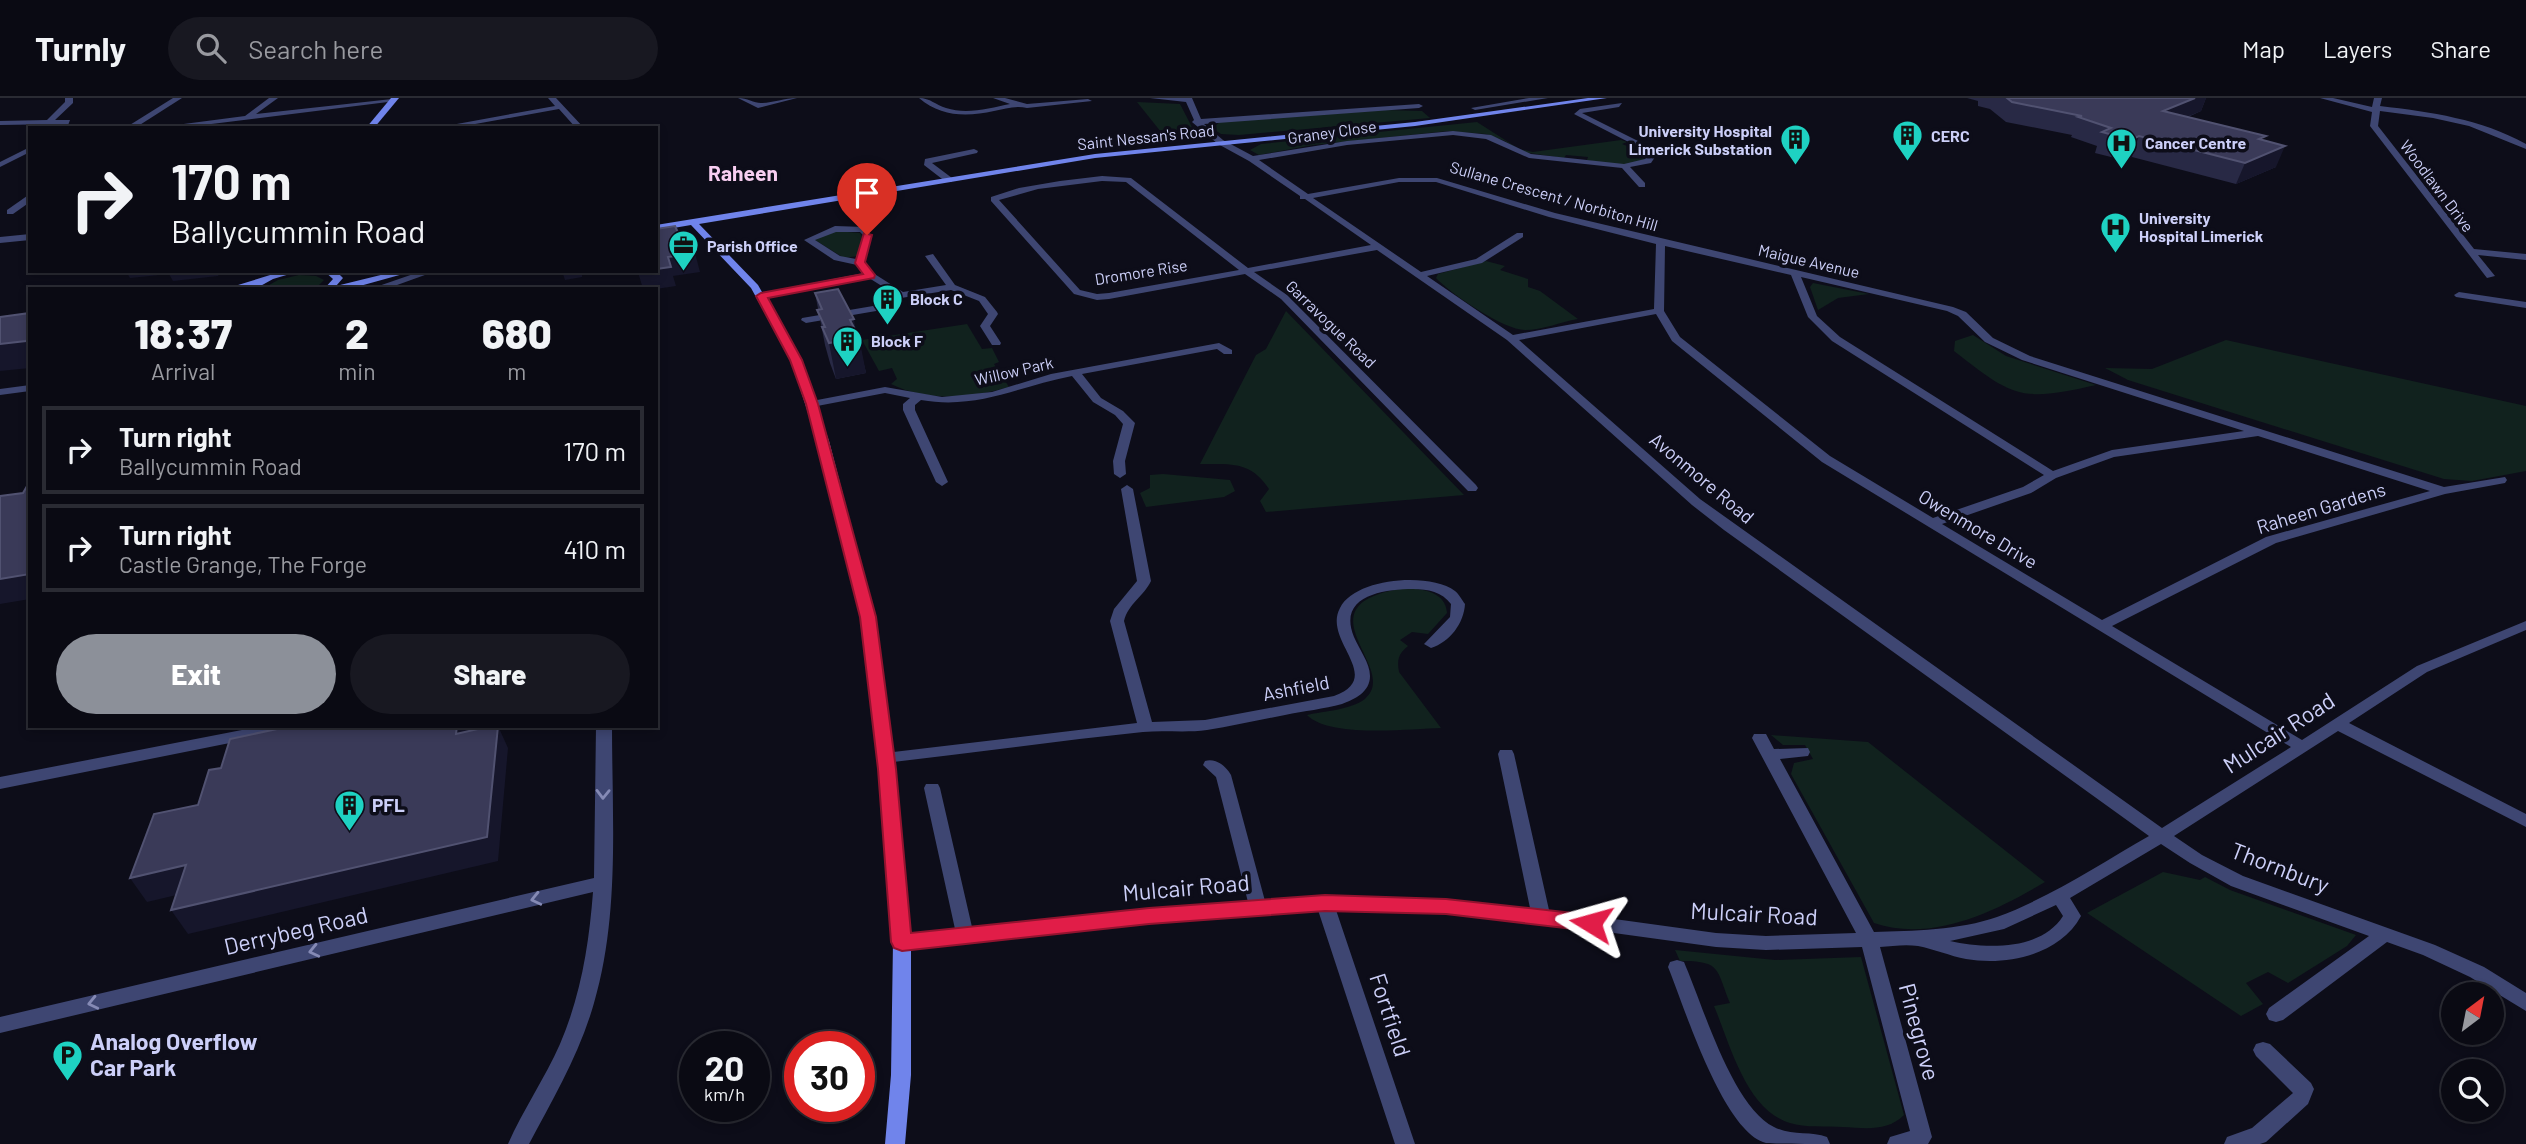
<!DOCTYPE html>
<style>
body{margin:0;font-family:Barlow,sans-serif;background:#181821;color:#f1f3f6;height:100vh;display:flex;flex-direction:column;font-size:26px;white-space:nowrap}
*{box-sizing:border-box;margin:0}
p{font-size:23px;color:#999aa0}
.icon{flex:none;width:38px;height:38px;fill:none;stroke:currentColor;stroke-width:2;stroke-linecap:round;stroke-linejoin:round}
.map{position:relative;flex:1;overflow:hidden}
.side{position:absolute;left:28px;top:189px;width:630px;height:441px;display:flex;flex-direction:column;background:#0a0a13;border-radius:0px;box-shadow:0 4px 10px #0003,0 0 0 2px #2a2b33}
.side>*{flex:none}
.hud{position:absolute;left:28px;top:28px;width:630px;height:147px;border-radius:0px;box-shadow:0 4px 10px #0003,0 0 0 2px #2a2b33;background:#0a0a13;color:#f1f3f6;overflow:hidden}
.needle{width:46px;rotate:32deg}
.buttons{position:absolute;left:2441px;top:884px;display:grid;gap:14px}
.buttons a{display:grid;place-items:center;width:63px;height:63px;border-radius:50%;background:#0a0a13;box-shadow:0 4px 10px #0003,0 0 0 2px #2a2b33;font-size:35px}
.speed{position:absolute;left:679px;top:933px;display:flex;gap:14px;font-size:35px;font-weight:700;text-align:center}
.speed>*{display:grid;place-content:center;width:91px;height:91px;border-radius:50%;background:#0a0a13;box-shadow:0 4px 10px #0003,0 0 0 2px #2a2b33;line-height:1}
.speed small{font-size:18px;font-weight:400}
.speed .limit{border:10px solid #d22;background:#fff;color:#111}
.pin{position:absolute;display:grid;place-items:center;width:60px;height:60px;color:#fff;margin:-72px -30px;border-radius:50% 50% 50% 0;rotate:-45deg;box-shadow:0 0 7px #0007}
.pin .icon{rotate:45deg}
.me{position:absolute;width:77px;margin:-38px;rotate:278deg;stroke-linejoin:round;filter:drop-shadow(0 0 5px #0008)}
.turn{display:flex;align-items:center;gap:24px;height:147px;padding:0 28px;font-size:32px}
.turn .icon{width:91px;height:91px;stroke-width:2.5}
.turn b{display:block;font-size:49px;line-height:60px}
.eta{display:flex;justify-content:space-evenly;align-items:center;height:119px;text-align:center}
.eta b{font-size:42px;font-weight:800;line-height:49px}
.primary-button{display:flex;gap:14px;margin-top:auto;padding:14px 28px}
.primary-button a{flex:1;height:80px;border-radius:42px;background:#8c9099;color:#fff;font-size:28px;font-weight:800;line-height:80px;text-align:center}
.primary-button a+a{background:#181821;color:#f1f3f6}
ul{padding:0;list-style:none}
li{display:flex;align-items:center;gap:21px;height:88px;margin:0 14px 10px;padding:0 14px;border:4px solid #2a2b33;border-radius:0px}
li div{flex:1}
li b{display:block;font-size:26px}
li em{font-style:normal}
header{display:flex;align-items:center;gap:42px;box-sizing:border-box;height:98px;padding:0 35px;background:#0a0a13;border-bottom:2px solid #2a2b33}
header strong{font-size:33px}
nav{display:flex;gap:38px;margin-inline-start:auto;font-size:24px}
.search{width:490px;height:63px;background:#181821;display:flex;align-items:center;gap:18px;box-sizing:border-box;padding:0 24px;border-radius:38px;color:#999aa0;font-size:26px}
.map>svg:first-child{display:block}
</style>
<header>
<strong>Turnly</strong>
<div class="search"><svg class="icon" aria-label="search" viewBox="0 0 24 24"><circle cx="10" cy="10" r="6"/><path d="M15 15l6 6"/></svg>Search here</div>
<nav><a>Map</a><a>Layers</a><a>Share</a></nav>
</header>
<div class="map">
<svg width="2526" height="1046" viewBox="0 0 2526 1046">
<rect width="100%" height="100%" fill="#0d0d19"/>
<g fill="#11221e">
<polygon points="1137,4 1180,6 1197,39 1169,44"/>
<polygon points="1385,12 1422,13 1430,20 1239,37 1221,36 1212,30 1220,24"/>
<path d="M1477 24 1519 51 1533 54 1621 42 1627 44 1622 46 1637 52 1642 50 1649 56C1636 74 1606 65 1587 62L1588 59 1566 57 1564 60 1523 54 1505 43 1486 36 1448 33 1313 47 1259 57 1250 52 1261 46Z"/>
<polygon points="836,133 860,135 862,138 858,158 844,160 815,142 816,139"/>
<path d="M1486 163 1505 168 1500 172 1528 181V189L1540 193 1578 221C1560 224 1543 232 1525 232 1504 232 1451 196 1436 180L1438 176Z"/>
<polygon points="299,177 316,178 324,182 315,191 262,191 278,182"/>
<polygon points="1813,185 1869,196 1838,200 1818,212 1810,189"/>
<path d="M1286 213 1464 397 1266 414 1260 403 1269 391C1251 363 1231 366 1200 366L1256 257 1266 251Z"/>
<path d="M967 226 982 251 992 250 999 264 994 266 1009 289C971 300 927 304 891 286L897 281 892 270 879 273 862 242Z"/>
<path d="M1973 237 2006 258 2096 287C2021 304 2014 300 1954 253L1955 243Z"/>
<polygon points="2226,242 2526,308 2526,373 2472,383 2444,381 2128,282 2105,270 2152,271"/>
<polygon points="1163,376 1230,382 1235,393 1224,399 1146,409 1140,395 1150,390 1150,377"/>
<path d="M1406 490C1423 491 1446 494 1447 515L1428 536 1412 534 1400 542 1408 548C1398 556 1397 562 1399 574L1441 630C1409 631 1329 640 1307 617 1325 613 1350 612 1365 601 1403 571 1293 506 1406 490Z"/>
<path d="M1771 637 1868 644 2045 784C1996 813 1932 845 1874 825L1791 676 1794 665 1813 661 1805 647H1783Z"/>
<polygon points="2163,774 2200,782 2205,779 2230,792 2356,837 2347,848 2288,885 2268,874 2246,885 2263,906 2241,918 2087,815"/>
<path d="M1675 852 1775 862 1861 859 1904 1017C1887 1034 1865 1030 1843 1029 1827 1028 1805 1030 1790 1025 1746 1012 1730 946 1714 908L1730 905C1716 870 1721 863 1680 863Z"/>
</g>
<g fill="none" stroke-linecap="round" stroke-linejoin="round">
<g fill="#3e4672" fill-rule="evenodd">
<polygon points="65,0 73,0 73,5 55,22 70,22 67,30 59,30 62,26 0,27 0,23 47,22 65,4"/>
<polygon points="173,0 182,0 135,30 125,30"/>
<polygon points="269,0 278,0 256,16 392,1 396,3 179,30 153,30 245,18"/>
<polygon points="548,0 556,0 584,30 576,30 559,11 453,30 435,30 555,8"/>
<path d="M738 0C747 0 754 5 761 5 773 5 784 0 797 0L758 10Z"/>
<path d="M919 0C930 0 936 7 946 10 967 17 990 10 1010 6L993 0H1005L1027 6 1088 1 1092 3 1027 10C1016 7 1005 11 994 13 967 19 941 19 919 0Z"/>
<path d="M1150 0H1192L1201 21 1419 6 1423 8 1419 10 1204 26 1223 42 1253 58 1347 43 1453 33 1491 37 1531 56 1624 66 1645 61 1650 55 1574 16 1580 11 1622 5 1619 9 1582 15 1656 52 1688 50 1692 52 1688 54 1657 56 1651 65 1630 69 1645 85V89H1639L1622 70 1529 60 1486 41 1453 37 1347 47 1259 62 1308 96 1399 80H1437L1555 115 1953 209 1966 214 1993 240 2030 258 2444 389 2505 379 2507 382 2505 385 2445 396 2276 445 2112 528 2302 642 2417 568 2526 523V532L2427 574 2349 625 2526 716V729L2338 633 2174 738 2202 757 2243 778 2435 847 2484 869 2526 895V913L2470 879 2423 857 2387 844 2283 922 2276 924 2269 922 2266 916 2269 910 2369 838 2231 788 2190 765 2161 746 2070 800 2081 818C2060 857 2007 868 1966 861 1950 858 1934 851 1918 848 1906 846 1892 848 1880 849L1932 1039 1928 1046H1887L1890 1039 1910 1033 1862 849 1766 852 1716 849 1541 825 1446 815 1336 812 1415 1046H1395L1318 812 1149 825 902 851 896 849 893 844 896 839 902 837 955 831 924 690 926 686H938L940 690 972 829 1149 811 1248 804 1216 679 1203 667 1205 663C1216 660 1226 668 1231 677L1265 803C1354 796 1442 801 1530 810L1498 656 1500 652H1512L1514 656 1549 812 1716 835 1766 838 1856 835 1752 640 1754 636H1766L1774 651 1808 650 1810 654 1808 658 1780 661 1874 834C1912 833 1960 832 1997 819 2051 799 2100 766 2149 738L1724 432 1692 407 1507 242 1377 152 1254 174 1287 197 1476 387 1478 390 1476 393H1468L1281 201 1245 176 1109 201 1097 202 1074 196 991 103V99L1019 90 1060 83 1102 78 1131 80 1248 170 1371 147 1305 101H1300V98L1249 63 1218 46 1192 24 1194 22 1186 4ZM1102 83 1126 84 1239 172 1109 195 1097 196 1080 192 999 102 1038 91ZM1399 84H1436L1549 119 1656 146 1654 211 1513 237 1427 178 1482 165 1523 139V135H1517L1476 161 1421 174 1313 100ZM1665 148 1791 177 1808 219 1832 243 2044 377 2023 389 1933 420 1830 358 1680 239 1664 213ZM1801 179 1947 213 1958 218 1985 244 2022 262 2244 333 2112 352 2053 373 1840 239 1817 218ZM1656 216 1672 243 1822 364 2291 649 2162 730 1700 401 1519 242ZM2258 338 2430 393 2266 439 2102 522 1942 426 2031 395 2056 380 2114 359ZM2056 807 2063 818C2041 853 1985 851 1950 843L2004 831Z"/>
<polygon points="1529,0 1548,0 1475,12 1471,10"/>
<path d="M2320 0H2333L2372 9 2374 0H2382L2380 8C2431 14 2481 21 2526 46V51L2469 28 2433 20 2380 13 2378 28 2474 151 2526 156V162L2478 157 2495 178 2487 180 2370 28 2372 14Z"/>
<polygon points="30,49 30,54 0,69 0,64"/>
<polygon points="974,51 978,53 977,55 932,65 952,80 952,84 946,84 924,67 925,61"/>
<polygon points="27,98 30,98 30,104 13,116 7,116 7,112"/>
<path d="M835 128 865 129 871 137 865 165 873 175 903 194 946 187 925 158 933 156 955 187 985 199 997 214 998 216 990 228 1001 245 1000 247H992L980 228 988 216 979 203 951 192 901 200 882 212 806 225 801 222 802 220 879 207 893 195 869 180 758 200V196L761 195 864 175 857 167 834 162 804 142ZM836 134H860L863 137 856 161 840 158 815 142Z"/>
<polygon points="30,136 30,142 0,145 0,139"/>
<polygon points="422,173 436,173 386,191 370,191"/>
<polygon points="2459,194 2526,204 2526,210 2456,199 2454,197"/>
<path d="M1219 245 1232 252V256H1224L1217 251 1082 276 1101 300 1123 313 1135 325 1125 363 1126 376 1120 380 1114 376 1113 363 1123 326 1115 317 1093 304 1072 278C1019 288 978 312 921 302L915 307V312L948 384 942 388 936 384 903 312V306L910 300 885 295 812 309 806 306 812 303 885 289 942 299 992 294 1051 276Z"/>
<polygon points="30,287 30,293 0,297 0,291"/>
<path d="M1127 387 1133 391 1151 483C1144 498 1128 506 1124 523L1152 624 1205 622 1334 598C1386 579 1322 543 1340 510 1355 480 1429 474 1455 493 1459 496 1462 502 1465 506 1464 525 1450 544 1431 550L1424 546 1450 519 1451 506C1442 494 1428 491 1413 491 1383 491 1337 498 1354 539 1359 551 1370 565 1370 578 1370 594 1355 601 1342 606 1324 611 1304 613 1285 617 1259 622 1233 628 1207 632 1186 635 1164 632 1143 634 1057 643 971 655 885 665L879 664 877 660 879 656 885 655 1137 625 1110 523 1114 511 1137 483 1121 391Z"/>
<polygon points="263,628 298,628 290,633 0,691 0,679"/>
<path d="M596 628H612C612 720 620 816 594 905 580 955 553 1001 529 1046H508C523 1012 545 980 560 946 581 897 589 846 593 794L0 935V919L594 780Z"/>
<path d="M1677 862 1684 864 1686 869C1704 911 1733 1009 1774 1029 1791 1038 1811 1033 1827 1039L1830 1046C1812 1046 1783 1046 1766 1045 1723 1034 1684 908 1668 869L1670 864Z"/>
<polygon points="2263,944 2270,946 2311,985 2314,991 2308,1006 2266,1044 2260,1046 2224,1046 2227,1039 2252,1030 2293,995 2256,958 2253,952 2256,946"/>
</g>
<g fill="#7084eb" fill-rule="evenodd">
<polygon points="391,0 399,0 374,30 366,30"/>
<polygon points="1588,0 1607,0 1415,28 1095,60 699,126 758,187 801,262 829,343 875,519 895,671 911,844 911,977 905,1046 885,1046 891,977 893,844 879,671 861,519 817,343 791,262 751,190 691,127 656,133 656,127 1095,56 1415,24"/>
<polygon points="283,173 300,173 273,181 255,191 225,191"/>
<path d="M324 173C332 173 337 173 343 180L336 188 397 173H414L349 191H324L333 181Z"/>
</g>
</g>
<g fill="#282945">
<polygon points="1967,0 2206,0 2201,13 2188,19 2264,43 2276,69 2236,86 2132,59 2123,62 2095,55 2097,48 2071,39 2072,37 2006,24 1990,11 1978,8 1978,3"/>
<polygon points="815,195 856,232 866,275 836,281 830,265 825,247"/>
</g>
<g fill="#16162b">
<polygon points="2195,0 2206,0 2201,13 2155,32 2163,13"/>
<polygon points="2139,38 2132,59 2123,62 2131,42"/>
<polygon points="2285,48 2276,69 2236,86 2245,65"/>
<polygon points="695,155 700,174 673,178 676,188 656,191 643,191 638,174 656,173 656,171 668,159"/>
<polygon points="126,173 221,173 218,178 173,183 169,176 130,180"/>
<polygon points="562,173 582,173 582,179 565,182"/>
<polygon points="854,221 857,240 859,239 866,275 836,281 829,245 850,222"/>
<polygon points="30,239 30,270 0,273 0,246"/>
<polygon points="30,476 30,501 0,506 0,481"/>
<polygon points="457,628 471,628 467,659 456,636"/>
<polygon points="498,628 508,650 498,763 188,836 171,812"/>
<polygon points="186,767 202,791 147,804 130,780"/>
</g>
<g fill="#3a3a58" stroke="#515271" stroke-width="2">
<polygon points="2007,0 2195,0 2163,13 2266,38 2259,41 2285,48 2245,65 2139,38 2131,42 2102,34 2111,30 2078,19 2082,18 2012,4"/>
<polygon points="675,128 680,139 688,138 695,155 668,159 671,169 656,171 656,131"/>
<polygon points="838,191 854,221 850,222 859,239 829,245 822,229 825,229 817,212 822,211 815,195"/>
<polygon points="30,215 30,239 26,243 0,246 0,219"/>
<polygon points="30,387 30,476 0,481 0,398 23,395 27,388"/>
<polygon points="291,628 457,628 456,636 491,628 498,628 487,739 171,812 186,767 130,780 154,716 198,707 209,672 221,670 230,641"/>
</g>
<defs><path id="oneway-chevron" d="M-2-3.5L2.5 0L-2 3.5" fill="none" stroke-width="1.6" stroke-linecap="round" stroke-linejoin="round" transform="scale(1.75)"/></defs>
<g stroke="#858ab5">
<use href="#oneway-chevron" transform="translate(603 696) rotate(91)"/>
<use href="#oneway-chevron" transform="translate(536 801) rotate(167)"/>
<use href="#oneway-chevron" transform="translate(314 853) rotate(167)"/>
<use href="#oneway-chevron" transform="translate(93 905) rotate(167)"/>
</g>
<polygon fill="#e11d48" stroke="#92132f" stroke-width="2" points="864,135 872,137 865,164 875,177 874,180 768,200 802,262 818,306 876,519 896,671 911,835 1149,810 1325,797 1446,801 1591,817 1598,820 1601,825 1598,831 1591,833 1446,816 1325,813 1149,826 902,853 894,850 891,844 878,671 860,519 806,306 790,262 756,198 761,195 863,176 855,165"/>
<defs>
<symbol id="building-pin" viewBox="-11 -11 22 30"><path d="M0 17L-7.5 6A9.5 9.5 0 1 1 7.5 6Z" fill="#1ed2c2" stroke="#0d0d19"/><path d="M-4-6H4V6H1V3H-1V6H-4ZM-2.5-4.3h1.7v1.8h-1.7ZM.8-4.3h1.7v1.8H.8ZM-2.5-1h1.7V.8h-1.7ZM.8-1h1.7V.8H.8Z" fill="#111"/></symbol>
<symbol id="hospital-pin" viewBox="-11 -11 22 30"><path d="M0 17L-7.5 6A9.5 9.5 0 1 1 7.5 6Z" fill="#1ed2c2" stroke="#0d0d19"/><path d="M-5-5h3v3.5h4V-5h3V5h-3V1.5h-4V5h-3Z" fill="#111"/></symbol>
<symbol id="office-pin" viewBox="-11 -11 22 30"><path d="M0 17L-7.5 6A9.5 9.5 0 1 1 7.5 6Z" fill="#1ed2c2" stroke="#0d0d19"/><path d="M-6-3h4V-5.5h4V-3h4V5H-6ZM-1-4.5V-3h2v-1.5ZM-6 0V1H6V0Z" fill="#111"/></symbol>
<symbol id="parking-pin" viewBox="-11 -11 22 30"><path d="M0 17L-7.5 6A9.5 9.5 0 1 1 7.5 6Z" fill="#1ed2c2" stroke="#0d0d19"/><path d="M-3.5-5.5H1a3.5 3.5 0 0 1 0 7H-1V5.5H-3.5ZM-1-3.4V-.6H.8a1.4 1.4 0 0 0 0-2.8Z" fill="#111"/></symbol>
</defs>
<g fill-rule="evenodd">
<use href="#building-pin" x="1890" y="20" width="35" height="47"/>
<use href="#building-pin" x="1778" y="24" width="35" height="47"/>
<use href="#hospital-pin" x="2104" y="28" width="35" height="47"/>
<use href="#hospital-pin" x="2098" y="112" width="35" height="47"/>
<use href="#office-pin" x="666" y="130" width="35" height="47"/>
<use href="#building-pin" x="870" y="184" width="35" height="47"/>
<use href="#building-pin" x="830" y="226" width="35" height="47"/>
<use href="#building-pin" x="332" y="690" width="35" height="47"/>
<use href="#parking-pin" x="50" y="940" width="35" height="47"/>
</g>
<g text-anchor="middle" stroke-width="7" stroke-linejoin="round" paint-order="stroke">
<g font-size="16" font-weight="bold" fill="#cccff8" stroke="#0d0d19" text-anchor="start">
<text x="1772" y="39" text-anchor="end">University Hospital<tspan x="1772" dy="18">Limerick Substation</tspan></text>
<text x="1931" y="44">CERC</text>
<text x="2145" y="51">Cancer Centre</text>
<text x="2139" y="126">University<tspan x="2139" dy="18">Hospital Limerick</tspan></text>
<text x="707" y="154">Parish Office</text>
<text x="910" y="207">Block C</text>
<text x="871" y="249">Block F</text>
</g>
<g font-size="16" fill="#cccff8" stroke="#0d0d19">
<text transform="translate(1332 34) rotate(-8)" y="6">Graney Close</text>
<text transform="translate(1146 39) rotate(-6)" y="6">Saint Nessan's Road</text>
<text transform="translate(2437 88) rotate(53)" y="6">Woodlawn Drive</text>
<text transform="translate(1554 98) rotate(16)" y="6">Sullane Crescent / Norbiton Hill</text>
<text transform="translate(1809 163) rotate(13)" y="6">Maigue Avenue</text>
<text transform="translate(1141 174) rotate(-9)" y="6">Dromore Rise</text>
<text transform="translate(1331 226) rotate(44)" y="6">Garravogue Road</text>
<text transform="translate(1014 273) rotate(-13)" y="6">Willow Park</text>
</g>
<g font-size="19" fill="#cccff8" stroke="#0d0d19">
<text transform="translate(1702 380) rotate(40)" y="7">Avonmore Road</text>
<text transform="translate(2321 410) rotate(-17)" y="7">Raheen Gardens</text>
<text transform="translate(1978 431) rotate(31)" y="7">Owenmore Drive</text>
<text transform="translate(1296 590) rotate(-11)" y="7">Ashfield</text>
</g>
<g font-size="19" font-weight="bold" fill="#cccff8" stroke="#0d0d19" text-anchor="start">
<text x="372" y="714">PFL</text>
</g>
<g font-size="21" font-weight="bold" fill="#f8cef1" stroke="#0d0d19">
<text x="743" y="83">Raheen</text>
</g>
<g font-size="23" fill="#cccff8" stroke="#0d0d19">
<text transform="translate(2279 635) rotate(-33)" y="8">Mulcair Road</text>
<text transform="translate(2280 770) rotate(21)" y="8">Thornbury</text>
<text transform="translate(1186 790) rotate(-5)" y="8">Mulcair Road</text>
<text transform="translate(1754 816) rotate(3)" y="8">Mulcair Road</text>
<text transform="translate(296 833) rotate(-13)" y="8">Derrybeg Road</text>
<text transform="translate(1390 917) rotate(72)" y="8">Fortfield</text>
<text transform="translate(1919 934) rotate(75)" y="8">Pinegrove</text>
</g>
<g font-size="23" font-weight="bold" fill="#cccff8" stroke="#0d0d19" text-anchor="start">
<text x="90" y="952">Analog Overflow<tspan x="90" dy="26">Car Park</tspan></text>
</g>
</g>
</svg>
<div class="buttons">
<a><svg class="needle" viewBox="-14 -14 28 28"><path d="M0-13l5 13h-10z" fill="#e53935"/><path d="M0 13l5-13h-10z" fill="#999aa0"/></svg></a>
<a><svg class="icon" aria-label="search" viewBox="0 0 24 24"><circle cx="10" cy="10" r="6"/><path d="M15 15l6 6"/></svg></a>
</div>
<div class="speed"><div>20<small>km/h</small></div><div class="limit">30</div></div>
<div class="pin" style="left:867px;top:137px;background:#d93025"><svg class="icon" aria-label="arrive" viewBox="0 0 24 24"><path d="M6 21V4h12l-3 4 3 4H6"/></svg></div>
<svg class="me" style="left:1591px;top:825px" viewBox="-20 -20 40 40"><path d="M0-17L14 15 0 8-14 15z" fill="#e11d48" stroke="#fff" stroke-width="4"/></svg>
<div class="hud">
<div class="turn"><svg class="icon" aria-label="right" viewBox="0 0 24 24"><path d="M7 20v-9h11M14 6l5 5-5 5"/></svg><div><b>170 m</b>Ballycummin Road</div></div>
</div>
<section class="side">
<div class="eta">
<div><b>18:37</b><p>Arrival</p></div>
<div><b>2</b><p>min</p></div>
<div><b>680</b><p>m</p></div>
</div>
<ul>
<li><svg class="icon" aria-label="right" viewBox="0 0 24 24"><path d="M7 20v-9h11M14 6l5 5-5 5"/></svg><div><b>Turn right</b><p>Ballycummin Road</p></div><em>170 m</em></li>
<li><svg class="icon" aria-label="right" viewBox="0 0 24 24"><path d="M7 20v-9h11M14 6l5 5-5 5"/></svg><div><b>Turn right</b><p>Castle Grange, The Forge</p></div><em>410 m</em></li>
</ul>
<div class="primary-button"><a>Exit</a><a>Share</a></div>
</section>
</div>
